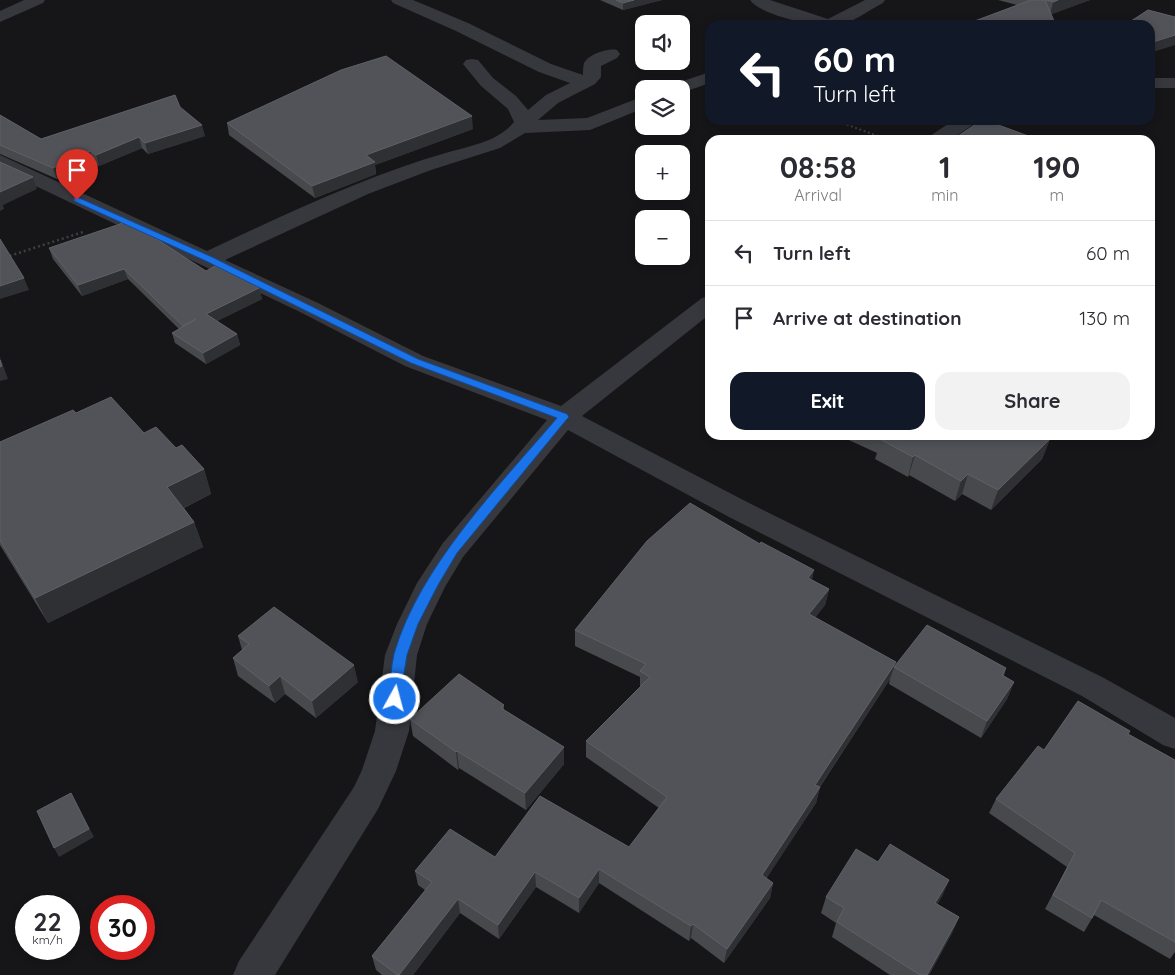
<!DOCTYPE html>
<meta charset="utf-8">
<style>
body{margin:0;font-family:Quicksand,sans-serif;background:#f2f2f3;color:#2b2b33;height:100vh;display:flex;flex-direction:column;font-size:19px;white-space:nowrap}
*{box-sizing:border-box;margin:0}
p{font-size:16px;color:#7c7c81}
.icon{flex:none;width:28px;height:28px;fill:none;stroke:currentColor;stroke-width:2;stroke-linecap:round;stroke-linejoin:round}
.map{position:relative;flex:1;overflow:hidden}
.side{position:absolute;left:705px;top:135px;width:450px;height:305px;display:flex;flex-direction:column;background:#fff;border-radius:15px;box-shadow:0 2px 8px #0003}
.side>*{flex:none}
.guide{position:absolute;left:705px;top:20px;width:450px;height:105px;border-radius:15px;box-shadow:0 2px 8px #0003;background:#111827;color:#fff;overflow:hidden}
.controls{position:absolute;left:635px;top:15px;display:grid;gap:10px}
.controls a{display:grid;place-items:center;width:55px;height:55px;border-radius:10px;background:#fff;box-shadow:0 2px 8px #0003;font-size:25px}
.speed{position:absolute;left:15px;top:895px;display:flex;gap:10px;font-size:25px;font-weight:700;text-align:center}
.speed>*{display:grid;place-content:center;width:65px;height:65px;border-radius:50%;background:#fff;box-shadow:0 2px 8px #0003;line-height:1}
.speed small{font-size:12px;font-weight:400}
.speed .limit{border:8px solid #d22;background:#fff;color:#111}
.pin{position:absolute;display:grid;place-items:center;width:42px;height:42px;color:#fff;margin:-51px -21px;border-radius:50% 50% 50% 0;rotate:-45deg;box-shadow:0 0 5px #0007}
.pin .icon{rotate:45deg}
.me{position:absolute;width:55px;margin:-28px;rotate:7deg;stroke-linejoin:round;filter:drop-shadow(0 0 4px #0008)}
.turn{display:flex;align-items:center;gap:18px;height:105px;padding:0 25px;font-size:22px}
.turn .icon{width:65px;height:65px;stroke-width:2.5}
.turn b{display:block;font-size:35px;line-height:42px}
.eta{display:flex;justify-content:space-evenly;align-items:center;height:85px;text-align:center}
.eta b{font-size:30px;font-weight:800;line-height:35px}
.button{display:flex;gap:10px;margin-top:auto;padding:10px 25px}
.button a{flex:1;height:58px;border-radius:15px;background:#111827;color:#fff;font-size:20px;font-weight:800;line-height:58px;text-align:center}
.button a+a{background:#f2f2f3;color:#2b2b33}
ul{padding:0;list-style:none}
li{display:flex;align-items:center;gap:15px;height:65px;padding:0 25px;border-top:1px solid #e1e1e2}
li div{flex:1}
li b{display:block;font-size:19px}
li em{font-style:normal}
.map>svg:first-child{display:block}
</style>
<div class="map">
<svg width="1175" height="975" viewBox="0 0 1175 975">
<rect width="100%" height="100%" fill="#161618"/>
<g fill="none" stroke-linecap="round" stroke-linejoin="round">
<polyline stroke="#3d3f44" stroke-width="2" stroke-dasharray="2 2.5" stroke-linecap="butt" points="834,120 889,140"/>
<polyline stroke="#3d3f44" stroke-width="2.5" stroke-dasharray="2 3" stroke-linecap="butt" points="0,259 83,232"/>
<g fill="#37383d" fill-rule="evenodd">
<polygon points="24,0 45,0 43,3 0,22 0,11"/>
<path d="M391 0H413L468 23 551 64 583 75C583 71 583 67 584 63 589 54 608 48 617 50L620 54 617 58 601 66V77L595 84 558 103 538 120 587 118 644 96V108L590 130 525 133 500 148 431 170 368 194 225 260 316 302 423 356 561 406 702 298 710 296V314L582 416 749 503 1104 678 1175 718V749L1163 745 1082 696 729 517 568 430 463 557 445 587 427 624 417 655 409 731 396 771 378 809 275 975H233L239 961 354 787 362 770 375 731 385 655 397 624 417 583 443 543 547 420 405 366 300 312 0 169V155L207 251C286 214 365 176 449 152 470 146 499 141 514 122L508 109 481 86 463 64 466 60 472 59 478 60 493 78 516 96 528 110 546 95 570 83 539 72 456 31 393 3Z"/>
<path d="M750 0H770L828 19 865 0H885L883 3C871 9 853 22 841 25 823 29 761 16 750 0Z"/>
<polygon points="710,72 710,83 681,93 681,89 668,89 671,85"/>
<rect x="1150" y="78" width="25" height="10"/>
<polygon points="954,120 976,120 974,124 950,140 927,140 930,136"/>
</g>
</g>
<g fill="#47494d">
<polygon points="600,0 662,0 623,10"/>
<polygon points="998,0 1090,0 1051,14"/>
<polygon points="180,107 205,136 148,154 142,148 99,166 93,163 57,179 0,154 0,115 41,139"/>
<polygon points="227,123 473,129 375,165 376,174 315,198 229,135"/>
<polygon points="49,248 206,271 259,288 262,299 217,321 237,334 240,345 206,364 175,343 172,333 179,329 128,279 82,296 53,259"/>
<polygon points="76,413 176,448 204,469 211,494 184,508 194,522 203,547 48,623 0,545 0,442"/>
<polygon points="838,435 1042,435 1050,439 1042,459 991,510 962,494 955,501 909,475 908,477 875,459 877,453"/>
<polygon points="812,580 829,589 825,605 815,617 895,666 1006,668 1004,676 1014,682 1007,699 981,738 889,684 890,679 820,787 816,803 766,878 773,883 770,898 724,963 691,938 689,941 599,883 579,913 536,887 499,939 460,913 413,975 382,975 376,970 372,956 425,890 418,885 415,871 495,857 629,847 659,808 586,757 586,741 640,687 640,677 575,646 575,630"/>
<polygon points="238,636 358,682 316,718 285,694 275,703 238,676 233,658 242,650"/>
<polygon points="504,705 504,710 564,747 564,764 526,810 459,768 458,770 413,736 410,719"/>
<polygon points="1129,735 1175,760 1175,952 1170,959 1094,915 1084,932 1045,909 1067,867 989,813 996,799 1044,750"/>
<polygon points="878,862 949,880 942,896 937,904 959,917 952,933 929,975 890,975 832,937 836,923 821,913 826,897"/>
</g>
<g fill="#2f3033">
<polygon points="634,0 662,0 623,10 623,3"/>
<polygon points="1058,0 1090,0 1050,15 1053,2"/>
<polygon points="1054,21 1052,25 1043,25"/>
<polygon points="1175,35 1175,45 1150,53 1150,43"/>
<polygon points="472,116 473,129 375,165 376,174 315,198 312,186 366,155"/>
<polygon points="202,125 205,136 148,154 145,143"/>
<polygon points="139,137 142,148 99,166 96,155"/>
<polygon points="90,151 93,163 57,179 53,168"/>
<polygon points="33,177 37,189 3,205 4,209 0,211 0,192"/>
<polygon points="124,269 128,279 82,296 78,285"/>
<polygon points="24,278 29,290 0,299 0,286"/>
<polygon points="259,288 262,299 209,325 206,314"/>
<polygon points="237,334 240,345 206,364 203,353"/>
<polygon points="0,357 8,379 0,381"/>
<polygon points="1050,439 1042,459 991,510 998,490"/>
<polygon points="915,455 909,475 908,477 913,457"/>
<polygon points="204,469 211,494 175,512 167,487"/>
<polygon points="968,474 962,494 955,501 961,481"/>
<polygon points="194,522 203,547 48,623 35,598"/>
<polygon points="814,570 811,586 808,578"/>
<polygon points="829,589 825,605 806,630 809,614"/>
<polygon points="896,662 890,679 811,800 815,785"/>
<polygon points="354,665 358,682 316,718 312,701"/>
<polygon points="280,676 285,694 275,703 269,686"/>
<polygon points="1014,682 1007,699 981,738 987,721"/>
<polygon points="564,747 564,764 526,810 525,793"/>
<polygon points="457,751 459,768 458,770 456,752"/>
<polygon points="820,787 816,803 759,890 762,875"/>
<polygon points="71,793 94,837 59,857 54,848"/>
<polygon points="599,869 599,883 579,913 579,898"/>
<polygon points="535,872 536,887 499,939 498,925"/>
<polygon points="949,880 942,896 929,919 935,903"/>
<polygon points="773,883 770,898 724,963 727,949"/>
<polygon points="458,899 460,913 413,975 399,975"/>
<polygon points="959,917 952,933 929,975 927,975"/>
<polygon points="693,924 691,938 689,941 691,926"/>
</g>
<g fill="#525359" stroke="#5f6168">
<polygon points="616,0 634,0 623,3"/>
<polygon points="1031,0 1045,0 1054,21 1043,25 964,25"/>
<polygon points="1046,0 1058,0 1053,2"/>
<polygon points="1148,10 1175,17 1175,35 1150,43 1150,25 1125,25"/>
<polygon points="386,56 472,116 366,155 375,162 312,186 227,123 341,70"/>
<polygon points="175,95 180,107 202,125 145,143 139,137 96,155 90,151 53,168 0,145 0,115 41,139"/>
<polygon points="982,120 985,120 1039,140 952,140"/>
<polygon points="0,162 33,177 0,192"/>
<polygon points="126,222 141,229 206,271 217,265 240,276 259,288 206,314 237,334 203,353 172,333 196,319 183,326 124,269 78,285 49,248"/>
<polygon points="0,239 24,278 0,286"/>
<polygon points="0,360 2,366 0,367"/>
<polygon points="111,397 144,433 156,427 176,448 182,445 204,469 167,487 194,522 35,598 0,540 0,442 73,410 76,413"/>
<polygon points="885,435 1042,435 1050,439 998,490 968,474 961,481 915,455 913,457 880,439"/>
<polygon points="690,503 760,544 761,542 814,570 808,578 829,589 809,614 896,662 815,785 820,787 762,875 773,883 727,949 693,924 691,926 599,869 579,898 535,872 498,925 458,899 399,975 398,975 372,956 432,882 415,871 450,829 495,857 540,796 629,847 667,797 586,741 650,677 640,671 646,664 575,630 647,541"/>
<polygon points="274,607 354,665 312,701 280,676 269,686 233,658 249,644 238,636"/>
<polygon points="927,625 1006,668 1002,675 1014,682 987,721 894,667"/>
<polygon points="459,674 504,705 501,708 564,747 525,793 457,751 456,752 410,719"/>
<polygon points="1078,701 1130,731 1128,734 1175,760 1175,942 1101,900 1092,918 1053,895 1075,853 996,799 1038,746 1044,750"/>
<polygon points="71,793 89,829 54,848 37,811"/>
<polygon points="890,844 949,880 935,903 959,917 927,975 920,975 837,922 844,908 826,897 856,849 878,862"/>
</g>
<path fill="#1a73e8" stroke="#114b97" d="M77 197 212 257 418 359 567 414 569 417 567 419 457 553 438 585 418 624 407 655 399 703 395 705 390 703 388 699C390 684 391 668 394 654 419 567 499 486 557 418L411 363 206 261 74 201V198Z"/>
</svg>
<div class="controls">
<a><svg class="icon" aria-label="sound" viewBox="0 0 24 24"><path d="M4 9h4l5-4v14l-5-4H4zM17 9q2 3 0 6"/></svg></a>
<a><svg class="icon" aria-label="layers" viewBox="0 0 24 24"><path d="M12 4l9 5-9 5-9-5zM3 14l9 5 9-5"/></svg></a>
<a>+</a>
<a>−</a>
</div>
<div class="speed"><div>22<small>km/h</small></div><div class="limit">30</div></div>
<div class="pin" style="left:77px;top:200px;background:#d93025"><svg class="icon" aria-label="arrive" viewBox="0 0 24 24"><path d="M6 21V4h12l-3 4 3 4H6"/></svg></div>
<svg class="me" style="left:395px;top:699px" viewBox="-20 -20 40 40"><circle r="17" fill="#1a73e8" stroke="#fff" stroke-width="3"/><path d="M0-11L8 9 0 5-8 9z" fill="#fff"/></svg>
<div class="guide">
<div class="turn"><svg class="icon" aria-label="left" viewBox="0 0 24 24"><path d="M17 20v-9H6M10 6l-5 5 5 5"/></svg><div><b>60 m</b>Turn left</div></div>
</div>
<section class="side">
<div class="eta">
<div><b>08:58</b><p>Arrival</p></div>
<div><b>1</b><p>min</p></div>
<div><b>190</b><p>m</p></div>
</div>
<ul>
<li><svg class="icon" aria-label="left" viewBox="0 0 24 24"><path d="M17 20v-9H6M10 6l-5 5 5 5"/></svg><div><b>Turn left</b></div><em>60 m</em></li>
<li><svg class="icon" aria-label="arrive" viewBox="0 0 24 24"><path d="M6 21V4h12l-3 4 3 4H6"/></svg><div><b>Arrive at destination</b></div><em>130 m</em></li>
</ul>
<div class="button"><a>Exit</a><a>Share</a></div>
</section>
</div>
